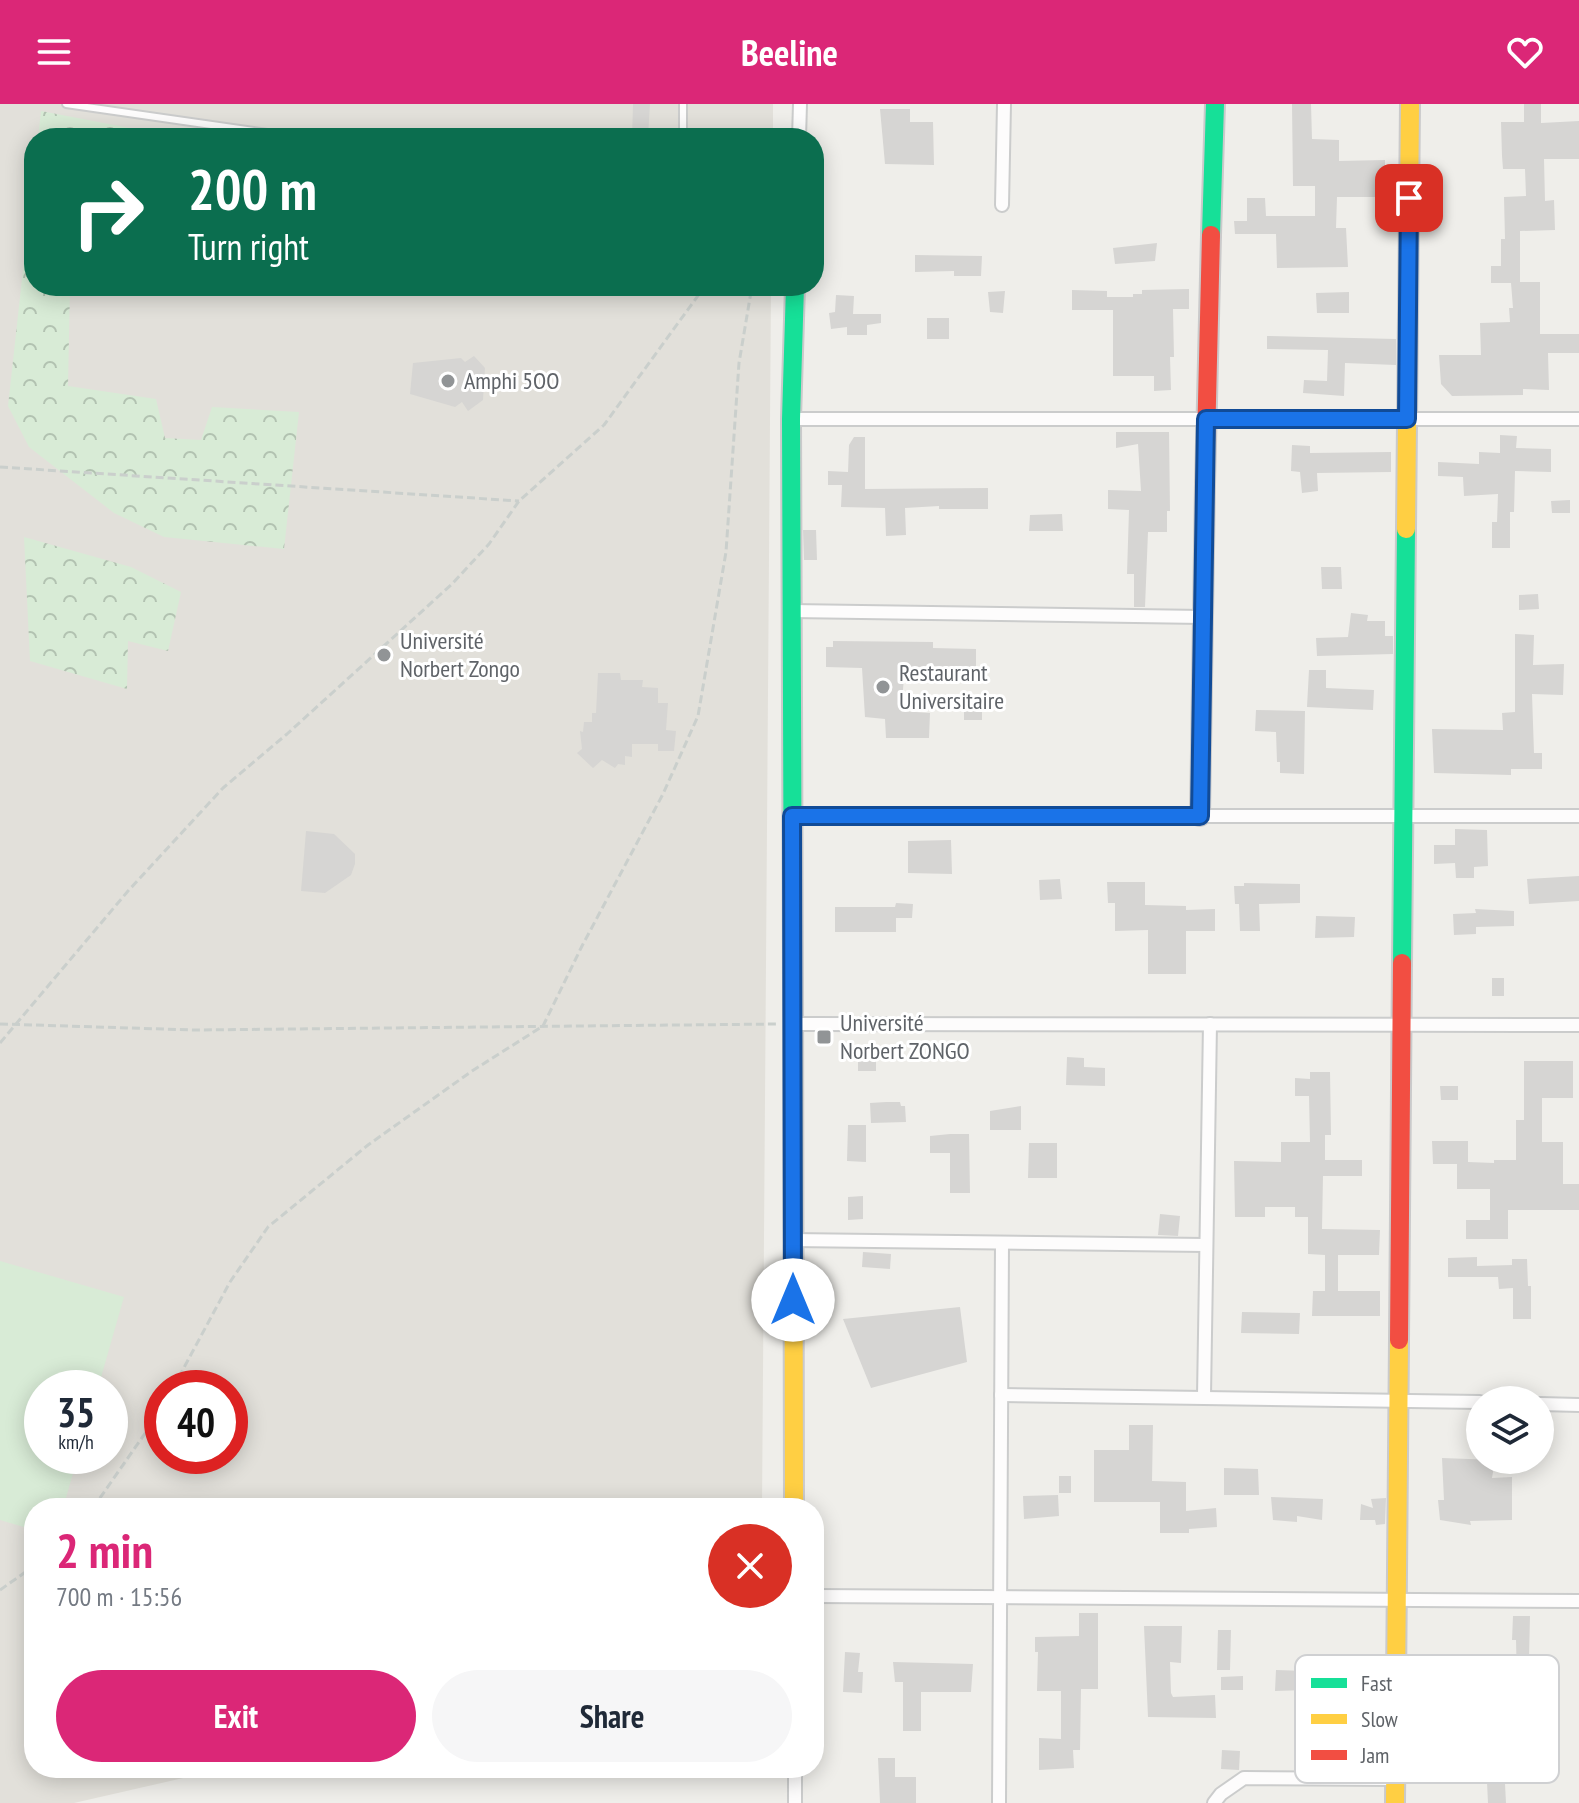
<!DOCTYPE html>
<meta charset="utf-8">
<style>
body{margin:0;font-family:"PT Sans Narrow",sans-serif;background:#f6f6f7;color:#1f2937;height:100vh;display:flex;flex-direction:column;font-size:30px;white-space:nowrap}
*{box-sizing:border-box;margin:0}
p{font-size:26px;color:#747a83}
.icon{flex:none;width:44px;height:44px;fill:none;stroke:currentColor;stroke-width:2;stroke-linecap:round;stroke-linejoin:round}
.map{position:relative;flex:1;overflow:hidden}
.details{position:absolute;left:24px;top:1394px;width:800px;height:280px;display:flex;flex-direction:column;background:#fff;border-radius:32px;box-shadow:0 4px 20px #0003}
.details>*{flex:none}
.banner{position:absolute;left:24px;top:24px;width:800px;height:168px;border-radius:32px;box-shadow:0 4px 20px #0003;background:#0b6e4f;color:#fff;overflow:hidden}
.fabs{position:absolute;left:1466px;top:1282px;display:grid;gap:16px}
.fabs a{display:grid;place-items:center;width:88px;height:88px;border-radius:50%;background:#fff;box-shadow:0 4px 20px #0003;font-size:40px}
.speed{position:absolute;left:24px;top:1266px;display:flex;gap:16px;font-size:40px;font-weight:700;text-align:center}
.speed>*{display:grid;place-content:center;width:104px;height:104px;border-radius:50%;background:#fff;box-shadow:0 4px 20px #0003;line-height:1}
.speed small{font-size:20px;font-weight:400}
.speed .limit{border:12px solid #d22;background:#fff;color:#111}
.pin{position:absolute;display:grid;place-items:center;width:68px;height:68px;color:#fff;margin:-34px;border-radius:16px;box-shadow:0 4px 12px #0006}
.me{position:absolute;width:88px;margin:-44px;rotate:0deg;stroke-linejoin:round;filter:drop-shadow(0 0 6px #0008)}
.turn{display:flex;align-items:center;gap:28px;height:168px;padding:0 32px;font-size:36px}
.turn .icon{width:104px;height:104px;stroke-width:2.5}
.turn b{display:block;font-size:56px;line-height:68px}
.round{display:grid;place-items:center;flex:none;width:84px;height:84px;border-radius:42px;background:#f6f6f7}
.head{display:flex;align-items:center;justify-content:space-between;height:136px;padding:0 32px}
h1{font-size:48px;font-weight:600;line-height:60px;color:#db2777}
.button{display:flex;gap:16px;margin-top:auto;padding:16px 32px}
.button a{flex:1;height:92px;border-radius:48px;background:#db2777;color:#fff;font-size:32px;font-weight:600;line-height:92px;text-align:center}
.button a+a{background:#f6f6f7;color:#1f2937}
header{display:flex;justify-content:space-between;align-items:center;height:104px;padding:0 32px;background:#db2777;color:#fff;font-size:36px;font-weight:600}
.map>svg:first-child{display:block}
</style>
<header><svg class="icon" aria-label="menu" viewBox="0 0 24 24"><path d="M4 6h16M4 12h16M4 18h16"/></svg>Beeline<svg class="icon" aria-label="heart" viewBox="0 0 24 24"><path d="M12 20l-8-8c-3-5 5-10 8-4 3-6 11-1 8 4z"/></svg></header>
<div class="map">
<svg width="1579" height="1699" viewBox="0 0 1579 1699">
<defs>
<pattern id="forest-crowns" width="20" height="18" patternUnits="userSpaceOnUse" patternTransform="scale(2)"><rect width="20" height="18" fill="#d8ebd6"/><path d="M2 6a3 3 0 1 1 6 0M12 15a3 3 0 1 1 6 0" fill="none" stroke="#b2c2b1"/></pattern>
</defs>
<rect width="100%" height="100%" fill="#efeeea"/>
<path fill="#e2e0da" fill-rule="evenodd" d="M0 0H773V34H34V182H771L762 1404H34V1664H227L74 1699H0ZM42 1284H110V1352H42ZM162 1284H230V1352H162Z"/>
<g fill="url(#forest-crowns)">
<polygon points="41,7 161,30 161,34 38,34"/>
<polygon points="34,66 34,182 70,182 68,282 156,295 165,334 201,336 212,303 299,308 284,445 164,433 114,409 29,343 8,302"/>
<polygon points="24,433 131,463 181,488 168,547 128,537 127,585 30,557"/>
</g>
<polygon fill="#d8ebd6" points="0,1157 124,1193 98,1284 42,1284 42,1352 78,1352 63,1404 34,1404 34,1426 0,1416"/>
<g fill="#d6d5d3">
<polygon points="633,0 650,0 648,34 632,34"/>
<polygon points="1292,0 1311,0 1312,35 1339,36 1339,57 1385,56 1385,93 1337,93 1336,124 1346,124 1348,163 1277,164 1276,130 1235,130 1234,117 1247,117 1247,94 1265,94 1266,112 1315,112 1315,82 1293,82"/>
<polygon points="1524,0 1541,0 1541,19 1579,17 1579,55 1544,55 1545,97 1554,96 1555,126 1520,127 1520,178 1540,178 1540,230 1579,230 1579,249 1548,249 1549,286 1523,285 1523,291 1452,292 1441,280 1439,251 1481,251 1480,219 1510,218 1509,204 1513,204 1511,179 1491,179 1491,162 1501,162 1501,135 1505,135 1504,93 1526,92 1525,65 1503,65 1502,52 1501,18 1524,18"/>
<polygon points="880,5 910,5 910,18 933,18 934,61 885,60"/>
<polygon points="1157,139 1155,157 1115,160 1113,144"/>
<polygon points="915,151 982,152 981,172 954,172 954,167 915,168"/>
<polygon points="1189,185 1189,205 1173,205 1174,253 1170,253 1171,286 1154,287 1154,272 1113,272 1113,206 1072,206 1072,186 1107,187 1107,193 1133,193 1133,190 1142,190 1142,186"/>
<polygon points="1005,187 1003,209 990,208 988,188"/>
<polygon points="1349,188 1349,209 1317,209 1316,189"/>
<polygon points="836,191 854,192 853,210 881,210 881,219 867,221 867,231 847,231 847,223 831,225 829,209 835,208"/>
<rect x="927" y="214" width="22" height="21"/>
<polygon points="1267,232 1396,235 1396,261 1345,259 1344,292 1303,289 1304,276 1327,277 1328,246 1267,245"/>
<polygon points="474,252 485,264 483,296 468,307 462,298 455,303 410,290 413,259 461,254 465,258"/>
<polygon points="1116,328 1169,328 1170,407 1167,407 1167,428 1148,428 1145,503 1134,503 1134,470 1127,470 1129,406 1108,405 1108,386 1141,387 1138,340 1116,344"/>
<polygon points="1500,331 1517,332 1516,344 1551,345 1551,368 1515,367 1514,408 1510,408 1510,444 1492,444 1492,418 1497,418 1498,390 1464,392 1463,373 1438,372 1438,358 1479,360 1479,348 1500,349"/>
<polygon points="854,333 865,333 865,385 988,384 988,405 939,405 939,402 905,404 906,431 886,432 885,404 841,403 842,381 828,381 828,367 848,368 849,341"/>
<polygon points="1292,341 1310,342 1310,349 1391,348 1391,368 1317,369 1318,387 1302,389 1300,368 1291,367"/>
<polygon points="1570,396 1570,409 1552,409 1551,397"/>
<polygon points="1062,410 1063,427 1029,427 1030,411"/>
<polygon points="803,426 816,426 817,456 804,456"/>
<polygon points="1321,463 1341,463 1342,485 1322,485"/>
<polygon points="1538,490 1539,505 1519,506 1519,491"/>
<polygon points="1351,509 1368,511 1367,517 1385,517 1385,532 1393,532 1393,550 1317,552 1316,534 1348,533"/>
<polygon points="1515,530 1534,531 1533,561 1564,560 1563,591 1532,590 1534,649 1542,649 1542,665 1511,665 1511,671 1434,669 1432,625 1503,626 1502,609 1515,608"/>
<polygon points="833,537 933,538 933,544 976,545 976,564 905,563 901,607 930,609 929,634 886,634 885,615 865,613 862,564 826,563 826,543 833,543"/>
<polygon points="1309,566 1326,566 1326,584 1374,586 1373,606 1307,603"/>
<polygon points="598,569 620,569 621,576 643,576 642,583 658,584 658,599 668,599 666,626 676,627 674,647 658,647 658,640 632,640 632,653 625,652 625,661 618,660 615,664 602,656 593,664 577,649 582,645 580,627 583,628 584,618 592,618 592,609 596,609"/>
<rect x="964" y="596" width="18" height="20"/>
<polygon points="1256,606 1305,607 1304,670 1280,669 1280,658 1277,658 1276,628 1255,627"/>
<polygon points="1455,725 1487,726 1488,762 1474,763 1474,774 1456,774 1455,759 1434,760 1434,741 1455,741"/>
<polygon points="306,727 334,730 355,750 355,760 351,771 325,789 301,787"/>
<polygon points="951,736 952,770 908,769 908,737"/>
<polygon points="1579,772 1579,797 1529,800 1527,775"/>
<polygon points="1060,775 1062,795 1040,796 1039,776"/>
<polygon points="1107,778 1145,778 1145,801 1186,802 1186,806 1215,805 1215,827 1186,827 1186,870 1148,870 1148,826 1115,827 1115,799 1108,799"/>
<polygon points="1244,779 1300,780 1300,799 1259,800 1260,827 1240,827 1239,800 1235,800 1234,782 1244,782"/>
<polygon points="896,799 913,800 912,814 896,814 896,828 835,828 835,803 895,803"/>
<polygon points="1475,805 1514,807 1514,822 1476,823 1476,830 1454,831 1453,810 1476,809"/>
<polygon points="1316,812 1355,813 1354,833 1315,834"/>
<rect x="1492" y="874" width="12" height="18"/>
<rect x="858" y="953" width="18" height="14"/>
<polygon points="1067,953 1084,954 1084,963 1105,964 1105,982 1066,981"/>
<polygon points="1524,957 1573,957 1573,994 1542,994 1542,1038 1563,1038 1563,1080 1579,1080 1579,1106 1508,1106 1508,1135 1466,1135 1466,1116 1490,1116 1490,1085 1457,1085 1457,1060 1433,1060 1432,1037 1468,1037 1468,1058 1494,1059 1494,1056 1516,1056 1516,1016 1524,1016"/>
<polygon points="1310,968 1330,968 1331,1031 1325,1031 1325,1056 1362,1056 1362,1072 1323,1072 1322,1125 1380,1126 1379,1151 1338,1151 1338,1187 1380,1187 1380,1212 1312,1212 1313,1187 1325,1187 1325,1151 1308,1150 1308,1113 1295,1113 1295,1103 1265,1103 1265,1113 1235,1113 1234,1057 1281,1058 1281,1038 1310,1038 1309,992 1295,992 1295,974 1310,975"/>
<polygon points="1440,982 1458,982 1458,996 1441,996"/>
<polygon points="886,998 900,998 901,1002 905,1002 906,1018 871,1019 870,999"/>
<polygon points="1021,1002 1021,1026 990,1026 990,1007"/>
<polygon points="848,1021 866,1021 866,1058 847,1057"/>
<polygon points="950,1030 969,1030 970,1089 950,1089 950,1049 930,1049 930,1032"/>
<polygon points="1029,1039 1057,1039 1057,1074 1028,1074"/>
<polygon points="863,1092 863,1115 848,1116 848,1093"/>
<polygon points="1160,1110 1180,1112 1178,1132 1158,1131"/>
<polygon points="863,1148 891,1150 890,1165 862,1163"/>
<polygon points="1477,1153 1477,1162 1512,1161 1512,1155 1527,1155 1528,1182 1531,1182 1531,1215 1513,1215 1513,1184 1499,1185 1498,1173 1448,1173 1448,1154"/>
<polygon points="960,1203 967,1258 871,1284 843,1215"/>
<polygon points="1242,1208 1300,1209 1299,1230 1241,1229"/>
<polygon points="1129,1321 1153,1321 1152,1377 1186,1378 1186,1407 1216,1404 1217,1423 1189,1425 1189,1429 1160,1429 1160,1398 1094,1398 1094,1346 1129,1346"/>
<polygon points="1442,1354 1495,1356 1492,1374 1512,1373 1512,1416 1470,1417 1471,1421 1440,1416 1438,1396 1444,1396"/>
<polygon points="1224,1364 1258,1365 1259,1391 1224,1391"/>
<rect x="1059" y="1372" width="12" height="17"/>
<polygon points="1058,1391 1059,1412 1024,1415 1023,1392"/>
<polygon points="1271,1393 1323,1395 1322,1416 1297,1412 1297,1418 1273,1416"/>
<polygon points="1386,1394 1385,1420 1376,1421 1375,1416 1360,1416 1361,1400 1373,1404 1371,1395"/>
<polygon points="1079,1509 1098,1509 1098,1585 1081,1585 1080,1646 1073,1646 1074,1664 1039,1666 1039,1634 1061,1635 1061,1587 1037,1587 1038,1548 1035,1548 1035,1533 1079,1532"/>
<polygon points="1513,1512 1530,1512 1529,1554 1536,1554 1536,1577 1517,1578 1516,1536 1512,1536"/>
<polygon points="1144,1522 1182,1522 1181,1559 1170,1558 1171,1589 1173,1593 1215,1591 1216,1614 1148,1613"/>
<polygon points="1218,1526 1231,1526 1230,1566 1217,1566"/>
<polygon points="845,1548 860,1549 858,1568 863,1568 862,1589 843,1588"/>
<polygon points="893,1558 973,1560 971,1588 921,1588 921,1627 903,1627 903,1578 895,1578"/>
<polygon points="1306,1563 1338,1563 1338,1585 1275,1587 1276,1566 1306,1567"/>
<polygon points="1243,1572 1243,1586 1221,1586 1221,1573"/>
<polygon points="1222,1646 1240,1647 1239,1666 1221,1665"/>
<polygon points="878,1654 895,1654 895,1673 916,1673 916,1699 880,1699"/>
<polygon points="1487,1678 1505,1680 1506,1699 1488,1699"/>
</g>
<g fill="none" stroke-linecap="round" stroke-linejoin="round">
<defs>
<g id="lane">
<polyline points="66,0 302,34"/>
<polyline points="683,0 683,34"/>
</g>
<g id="street">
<polyline points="799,34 800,0"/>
<polyline points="1002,101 1004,0"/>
<polyline points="791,315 1579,315"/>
<polyline points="792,507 1203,513"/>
<polyline points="792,712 1579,712"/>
<polyline points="793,920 1579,921"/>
<polyline points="792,1136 1205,1141"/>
<polyline points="1001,1291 1480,1298"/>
<polyline points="1204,1292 1210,920"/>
<polyline points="1540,1300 1579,1301"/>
<polyline points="814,1492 1579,1497"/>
<polyline points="795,1664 795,1699"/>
<polyline points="999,1699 1002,1139"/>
<polyline points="1214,1699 1221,1690 1244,1674 1395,1675"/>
</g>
<g id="fast">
<polyline points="1211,131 1215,0"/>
<polyline points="1402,859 1406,425"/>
<polyline points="793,878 791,315 795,182"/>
</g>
<g id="slow">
<polyline points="1406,425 1410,0"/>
<polyline points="1200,712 1205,380"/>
<polyline points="793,878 794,1404"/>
<polyline points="1395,1699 1399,1236"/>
</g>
<g id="jam">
<polyline points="1205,380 1211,131"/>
<polyline points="1399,1236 1402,859"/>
</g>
</defs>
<use href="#lane" stroke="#cbcccc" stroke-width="10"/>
<use href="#street" stroke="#cbcccc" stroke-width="16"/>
<use href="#fast" stroke="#cacacb" stroke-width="22"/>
<use href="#slow" stroke="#cacacb" stroke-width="22"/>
<use href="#jam" stroke="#cacacb" stroke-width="22"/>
<g stroke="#cacfcc" stroke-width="3" stroke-dasharray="8 4" stroke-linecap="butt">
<polyline points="0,363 519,397"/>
<polyline points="0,920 194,926 777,920"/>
<polyline points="0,939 128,787 223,684 287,630 452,480 489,440 519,397 604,321 705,182"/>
<polyline points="173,1284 230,1178 268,1123 368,1041 472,967 543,922 582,842 663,690 698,612 726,448 739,259 752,182"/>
<polyline points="93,1404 162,1305"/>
<polyline points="0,1486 34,1462"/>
</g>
<use href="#lane" stroke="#fdfcfc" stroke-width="6"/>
<use href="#street" stroke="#fdfcfc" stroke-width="12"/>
<use href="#fast" stroke="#16e098" stroke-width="18"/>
<use href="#slow" stroke="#ffcf43" stroke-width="18"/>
<use href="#jam" stroke="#f24e42" stroke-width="18"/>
</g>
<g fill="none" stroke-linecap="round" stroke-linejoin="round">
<defs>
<polyline id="route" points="793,1196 792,712 1200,712 1206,315 1407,315 1409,94"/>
</defs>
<use href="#route" stroke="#114b97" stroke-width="20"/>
<use href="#route" stroke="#1a73e8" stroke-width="14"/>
</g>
<g fill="#919496" stroke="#fff" stroke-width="3">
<circle cx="448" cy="277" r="8"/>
<circle cx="384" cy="551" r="8"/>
<circle cx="883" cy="583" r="8"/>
<rect x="816" y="925" width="16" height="16" rx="4"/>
</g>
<g text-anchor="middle" stroke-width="6" stroke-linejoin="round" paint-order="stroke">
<g font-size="24" fill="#5f6368" stroke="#fff" text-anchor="start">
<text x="464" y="285">Amphi 5OO</text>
<text x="400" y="545">Université<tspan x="400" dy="28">Norbert Zongo</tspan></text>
<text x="899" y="577">Restaurant<tspan x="899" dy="28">Universitaire</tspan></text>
<text x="840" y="927">Université<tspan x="840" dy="28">Norbert ZONGO</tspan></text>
</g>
</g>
<rect x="1295" y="1551" width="264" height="128" rx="12" fill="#fff" stroke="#cfd0d2" stroke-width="2"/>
<rect x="1311" y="1574" width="36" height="10" fill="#16e098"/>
<rect x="1311" y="1610" width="36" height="10" fill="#ffcf43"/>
<rect x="1311" y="1646" width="36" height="10" fill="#f24e42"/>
<g font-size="22" fill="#5f6368">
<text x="1361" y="1587">Fast</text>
<text x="1361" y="1623">Slow</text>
<text x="1361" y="1659">Jam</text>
</g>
</svg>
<div class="fabs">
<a><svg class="icon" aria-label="layers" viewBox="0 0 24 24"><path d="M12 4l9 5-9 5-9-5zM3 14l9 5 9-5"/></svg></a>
</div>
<div class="speed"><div>35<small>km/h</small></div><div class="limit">40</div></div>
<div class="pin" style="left:1409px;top:94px;background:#d93025"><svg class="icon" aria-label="arrive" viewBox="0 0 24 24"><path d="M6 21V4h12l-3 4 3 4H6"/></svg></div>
<svg class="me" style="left:793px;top:1196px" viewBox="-20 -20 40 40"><circle r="19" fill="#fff"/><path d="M0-13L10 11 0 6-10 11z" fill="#1a73e8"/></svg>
<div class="banner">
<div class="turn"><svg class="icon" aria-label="right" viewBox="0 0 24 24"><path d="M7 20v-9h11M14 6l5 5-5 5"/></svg><div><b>200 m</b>Turn right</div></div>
</div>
<section class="details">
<div class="head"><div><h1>2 min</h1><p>700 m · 15:56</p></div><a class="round" style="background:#d93025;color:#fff"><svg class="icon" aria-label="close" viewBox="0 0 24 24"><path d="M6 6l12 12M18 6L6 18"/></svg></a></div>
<div class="button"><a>Exit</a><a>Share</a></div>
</section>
</div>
